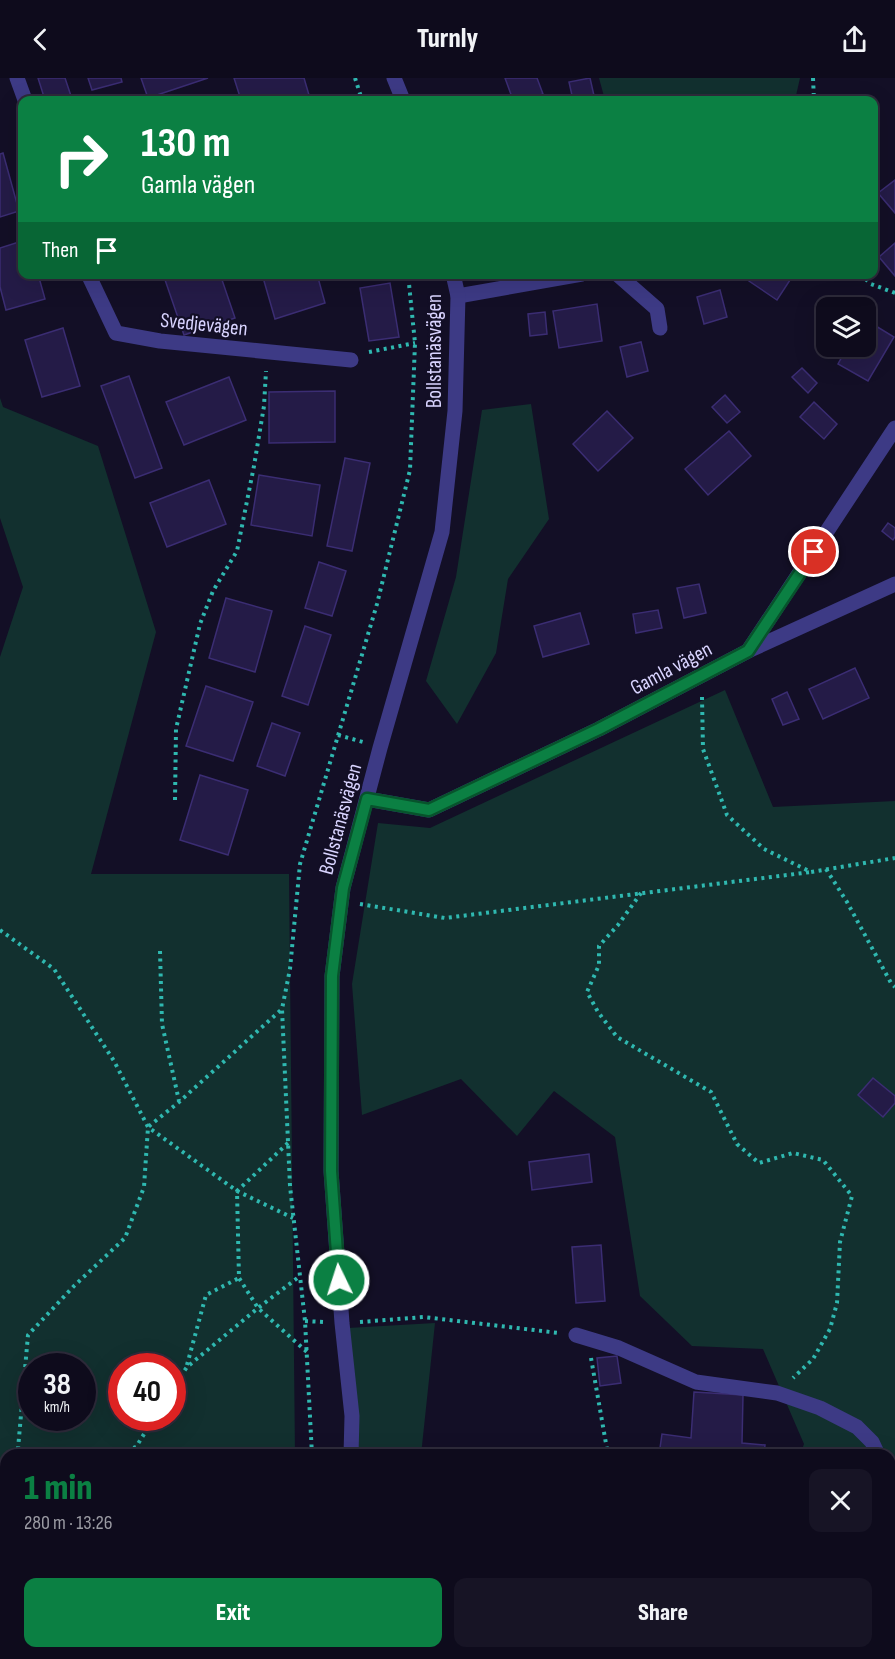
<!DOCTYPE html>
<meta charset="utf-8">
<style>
body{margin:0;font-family:"Sofia Sans Condensed",sans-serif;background:#171425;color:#f1f3f6;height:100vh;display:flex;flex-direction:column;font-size:22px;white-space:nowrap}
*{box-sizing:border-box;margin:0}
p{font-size:20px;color:#9b9ba3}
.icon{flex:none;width:33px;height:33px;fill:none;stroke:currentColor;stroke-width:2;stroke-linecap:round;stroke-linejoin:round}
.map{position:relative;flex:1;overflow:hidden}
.side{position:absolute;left:0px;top:1371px;width:896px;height:210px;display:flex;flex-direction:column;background:#0e0b1c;border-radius:18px 18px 0 0;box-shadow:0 6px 24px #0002,0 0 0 2px #2e2b3b}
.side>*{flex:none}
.banner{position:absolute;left:18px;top:18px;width:860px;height:183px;border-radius:12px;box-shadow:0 6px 24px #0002,0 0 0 2px #2e2b3b;background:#0b8043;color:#fff;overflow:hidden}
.controls{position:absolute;left:816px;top:219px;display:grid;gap:12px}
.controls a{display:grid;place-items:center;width:60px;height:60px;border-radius:12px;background:#0e0b1c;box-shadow:0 6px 24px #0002,0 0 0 2px #2e2b3b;font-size:30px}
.speed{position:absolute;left:18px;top:1275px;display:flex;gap:12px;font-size:30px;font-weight:700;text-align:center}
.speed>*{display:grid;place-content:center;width:78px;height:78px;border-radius:50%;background:#0e0b1c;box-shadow:0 6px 24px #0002,0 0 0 2px #2e2b3b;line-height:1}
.speed small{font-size:15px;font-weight:400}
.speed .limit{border:9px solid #d22;background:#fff;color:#111}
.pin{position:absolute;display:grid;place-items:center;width:51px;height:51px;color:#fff;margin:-26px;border:3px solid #fff;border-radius:50%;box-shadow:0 2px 6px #0007}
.me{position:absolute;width:66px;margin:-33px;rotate:356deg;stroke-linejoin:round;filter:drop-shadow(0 0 4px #0008)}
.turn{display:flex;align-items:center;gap:21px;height:126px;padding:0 24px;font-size:27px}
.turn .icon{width:78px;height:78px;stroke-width:2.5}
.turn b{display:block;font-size:42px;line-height:51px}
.then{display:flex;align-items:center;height:57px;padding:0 24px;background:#0003;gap:12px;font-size:22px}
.round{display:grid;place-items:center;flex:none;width:63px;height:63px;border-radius:12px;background:#171425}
.headline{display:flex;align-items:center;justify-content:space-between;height:102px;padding:0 24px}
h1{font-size:36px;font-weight:800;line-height:45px;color:#0b8043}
.cta{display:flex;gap:12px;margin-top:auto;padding:12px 24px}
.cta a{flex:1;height:69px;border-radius:12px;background:#0b8043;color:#fff;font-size:24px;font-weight:800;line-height:69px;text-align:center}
.cta a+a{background:#171425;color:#f1f3f6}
header{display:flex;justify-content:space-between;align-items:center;height:78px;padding:0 24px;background:#0e0b1c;font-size:27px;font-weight:800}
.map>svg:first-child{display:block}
</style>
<header><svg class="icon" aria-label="back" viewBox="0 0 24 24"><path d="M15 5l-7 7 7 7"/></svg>Turnly<svg class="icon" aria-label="share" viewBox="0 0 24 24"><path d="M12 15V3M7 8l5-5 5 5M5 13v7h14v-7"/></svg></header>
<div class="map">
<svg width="895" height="1581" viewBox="0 0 895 1581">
<rect width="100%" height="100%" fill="#130f26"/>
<g fill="#12302f" fill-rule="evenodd">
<polygon points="599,0 800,0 795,22 605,22"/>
<path d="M0 320 3 329 98 368 156 554 91 796H289L295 1377H6V1575H287L286 1581H0V579L23 509 0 440ZM32 1288H82V1340H32ZM172 1288V1340H122V1288Z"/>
<polygon points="531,326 549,441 508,501 496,575 457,646 426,603 456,499 482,332"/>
<polygon points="725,612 773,729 895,723 895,1581 840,1581 837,1575 890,1575 890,1377 800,1377 804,1366 763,1271 692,1268 640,1218 615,1059 554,1013 517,1058 461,1001 362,1037 352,906 378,745 430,750"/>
<polygon points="435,1245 421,1377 357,1377 348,1250"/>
</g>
<g fill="#241b47" stroke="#3b2d73" stroke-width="1.5">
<polygon points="38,0 65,0 71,18 56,22 45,22"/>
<polygon points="88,0 121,0 122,4 92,12"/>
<polygon points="141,0 208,0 148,20"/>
<polygon points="234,0 304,0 309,17 292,22 241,22"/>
<polygon points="505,0 537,0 543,16 524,22 513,22"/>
<polygon points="590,0 595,22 573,22 569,4"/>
<polygon points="3,75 19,133 0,139 0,76"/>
<polygon points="895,102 895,135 878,115"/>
<polygon points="22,163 22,196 38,196 45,221 6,232 0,209 0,170"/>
<polygon points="895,165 895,198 879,179"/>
<polygon points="163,196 220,196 235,240 184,257"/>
<polygon points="262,196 317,196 325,225 275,241"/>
<polygon points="753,196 794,196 777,222 749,203"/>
<polygon points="390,205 399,259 369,263 360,210"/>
<polygon points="720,212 727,239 704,246 697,219"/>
<polygon points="597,226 602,263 559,270 553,233"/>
<polygon points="545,234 547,256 530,258 528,236"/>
<polygon points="866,242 894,259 868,303 838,286 848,268 866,268"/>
<polygon points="63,250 80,308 42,319 25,262"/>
<polygon points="641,264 648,293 627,299 620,269"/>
<polygon points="802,290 817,305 808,315 792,299"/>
<polygon points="129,298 162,390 135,400 101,308"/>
<polygon points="229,299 246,342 184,367 166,324"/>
<polygon points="335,313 335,364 269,365 269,314"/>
<polygon points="725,317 740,334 727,345 712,329"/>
<polygon points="814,324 837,346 824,361 800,339"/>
<polygon points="607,333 633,360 598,393 573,366"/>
<polygon points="729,353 751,378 708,417 685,391"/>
<polygon points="345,380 370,385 352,473 327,468"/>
<polygon points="259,397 320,407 312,458 251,447"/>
<polygon points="209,402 226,446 167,469 150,425"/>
<polygon points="888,445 895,450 895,459 893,462 882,453"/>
<polygon points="319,484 346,493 332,538 305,530"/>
<polygon points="699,506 706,535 684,540 677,510"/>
<polygon points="226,520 272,533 255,594 209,580"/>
<polygon points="658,532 662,550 636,555 633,536"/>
<polygon points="580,535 589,566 543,579 534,548"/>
<polygon points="305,548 331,557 308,627 282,618"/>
<polygon points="855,590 869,620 823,641 809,611"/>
<polygon points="206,608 253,624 233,683 186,668"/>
<polygon points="787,614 799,641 783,647 772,621"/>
<polygon points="272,645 300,655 285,698 257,688"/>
<polygon points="200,697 248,712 228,777 180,762"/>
<polygon points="873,1000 895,1018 895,1025 883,1039 858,1017"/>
<polygon points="589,1076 592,1104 532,1112 529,1084"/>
<polygon points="601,1167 605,1223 576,1225 572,1169"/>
<polygon points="617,1278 621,1305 600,1308 597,1280"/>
<polygon points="694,1314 743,1317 742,1365 765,1367 764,1377 659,1377 662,1356 691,1360"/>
</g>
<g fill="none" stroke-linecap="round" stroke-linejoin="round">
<g stroke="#2fb8b0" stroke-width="4" stroke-dasharray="3 4.5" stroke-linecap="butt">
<polyline points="355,0 362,22"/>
<polyline points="813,0 814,22"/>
<polyline points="860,196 871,206 895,215"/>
<polyline points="369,274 415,265"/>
<polyline points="702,619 703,671 727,737 764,771 811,794 895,780"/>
<polyline points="338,657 363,664"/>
<polyline points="175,722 176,651 200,546 213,513 237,473 254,388 264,328 266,293"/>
<polyline points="826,791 847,824 891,905 895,909"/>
<polyline points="641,815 618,847 599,868 599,887 587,914 598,934 617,959 711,1014 737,1066 759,1085 793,1075 823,1082 852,1118 840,1164 837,1225 830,1251 813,1281 793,1300"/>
<polyline points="360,826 445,840 811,794"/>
<polyline points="0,852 54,891 114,983 148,1049 237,1113 293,1140"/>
<polyline points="160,873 162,946 179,1023"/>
<polyline points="288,1065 237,1113 239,1200 258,1230 307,1274"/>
<polyline points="305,1243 323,1244"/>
<polyline points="360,1244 424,1239 559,1255"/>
<polyline points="591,1280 608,1377"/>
<polyline points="187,1287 206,1217 239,1200"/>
<polyline points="172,1311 187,1289 258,1230 300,1198"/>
<polyline points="13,1377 18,1371 28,1257 74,1208 125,1160 144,1109 148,1049 179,1024 282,931"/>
<polyline points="112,1377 136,1369 154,1340"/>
<polyline points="312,1377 305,1243 290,1108 282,931 290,891 300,786 377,526 410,392 415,265 408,196"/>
<polyline points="0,1392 6,1385"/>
<polyline points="0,1409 6,1408"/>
<polyline points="890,1414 895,1405"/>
<polyline points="0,1507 6,1486"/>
<polyline points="732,1575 754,1581"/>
<polyline points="301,1581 302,1575"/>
<polyline points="810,1581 812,1575"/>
</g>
<g stroke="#3d3a85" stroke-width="15">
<polyline points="17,0 25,22"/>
<polyline points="394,0 403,22"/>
<polyline points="88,196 116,255 160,263 351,282"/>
<polyline points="617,196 657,231 660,250"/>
<polyline points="458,218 582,196"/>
<polyline points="748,573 895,506"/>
<polyline points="367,721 429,732 599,651 748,573 895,350"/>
<polyline points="576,1257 619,1270 696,1304 777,1315 820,1330 857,1349 872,1364 878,1377"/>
<polyline points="351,1377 352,1338 342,1245 331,1093 332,898 343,810 380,670 442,454 455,333 458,218 453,196"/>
<polyline points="339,1581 340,1575"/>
</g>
</g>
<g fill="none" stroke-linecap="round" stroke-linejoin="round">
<defs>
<polyline id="route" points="339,1202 331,1093 332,898 343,810 367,721 429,732 599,651 748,573 814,474"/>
</defs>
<use href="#route" stroke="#07532c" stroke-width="15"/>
<use href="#route" stroke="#0b8043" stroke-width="10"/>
</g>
<g text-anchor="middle" stroke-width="4.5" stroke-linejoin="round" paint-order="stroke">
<g font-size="21" fill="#d9d4ff" stroke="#130f26">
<text transform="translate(204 246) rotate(6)" y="7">Svedjevägen</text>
<text transform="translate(434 273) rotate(-90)" y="7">Bollstanäsvägen</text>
<text transform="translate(671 590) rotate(-28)" y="7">Gamla vägen</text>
<text transform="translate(340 741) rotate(-75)" y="7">Bollstanäsvägen</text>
</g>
</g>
</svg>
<div class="controls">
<a><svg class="icon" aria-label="layers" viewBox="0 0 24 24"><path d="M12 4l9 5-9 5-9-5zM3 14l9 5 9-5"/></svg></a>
</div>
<div class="speed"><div>38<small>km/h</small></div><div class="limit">40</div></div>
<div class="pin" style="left:814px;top:474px;background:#d93025"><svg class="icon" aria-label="arrive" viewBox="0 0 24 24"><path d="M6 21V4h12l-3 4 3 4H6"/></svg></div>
<svg class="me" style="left:339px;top:1202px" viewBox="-20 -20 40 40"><circle r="17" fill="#0b8043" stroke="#fff" stroke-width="3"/><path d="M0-11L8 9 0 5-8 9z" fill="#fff"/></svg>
<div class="banner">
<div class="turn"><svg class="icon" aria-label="right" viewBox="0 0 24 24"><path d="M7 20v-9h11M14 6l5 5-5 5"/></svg><div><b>130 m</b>Gamla vägen</div></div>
<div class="then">Then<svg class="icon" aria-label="arrive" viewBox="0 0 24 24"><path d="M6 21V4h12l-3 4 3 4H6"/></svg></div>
</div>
<section class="side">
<div class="headline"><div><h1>1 min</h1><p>280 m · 13:26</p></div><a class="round"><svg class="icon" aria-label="close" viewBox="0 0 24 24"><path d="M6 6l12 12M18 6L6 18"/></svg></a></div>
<div class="cta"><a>Exit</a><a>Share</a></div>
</section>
</div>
